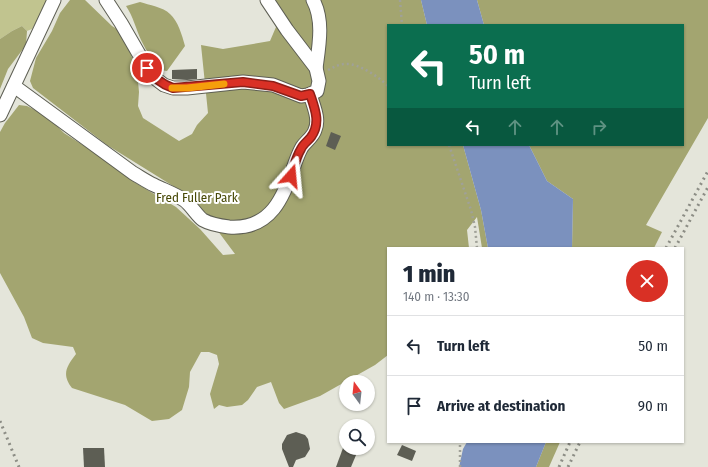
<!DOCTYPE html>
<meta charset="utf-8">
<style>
body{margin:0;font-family:"Fira Sans Condensed",sans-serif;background:#f2f2f3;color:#1f2937;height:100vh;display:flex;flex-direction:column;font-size:15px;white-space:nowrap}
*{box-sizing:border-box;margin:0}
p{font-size:13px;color:#747a83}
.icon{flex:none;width:22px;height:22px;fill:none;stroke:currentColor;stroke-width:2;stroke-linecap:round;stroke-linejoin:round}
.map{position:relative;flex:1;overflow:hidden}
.side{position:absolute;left:387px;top:247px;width:297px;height:196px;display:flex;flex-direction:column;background:#fff;border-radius:0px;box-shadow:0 1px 3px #0004}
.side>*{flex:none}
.top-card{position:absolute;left:387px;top:24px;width:297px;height:122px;border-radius:0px;box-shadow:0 1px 3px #0004;background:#0b6e4f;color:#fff;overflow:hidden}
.needle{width:26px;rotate:345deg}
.tools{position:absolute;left:339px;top:375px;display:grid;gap:8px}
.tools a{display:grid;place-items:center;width:36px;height:36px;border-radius:50%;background:#fff;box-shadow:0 1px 3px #0004;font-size:20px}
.pin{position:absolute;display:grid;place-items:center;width:34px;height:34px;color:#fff;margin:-17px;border:2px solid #fff;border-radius:50%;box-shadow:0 1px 4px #0007}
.me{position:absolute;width:44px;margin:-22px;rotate:18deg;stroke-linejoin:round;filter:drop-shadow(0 0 3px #0008)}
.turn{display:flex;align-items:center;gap:14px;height:84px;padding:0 16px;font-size:18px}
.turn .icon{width:52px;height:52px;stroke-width:2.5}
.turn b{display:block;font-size:28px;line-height:34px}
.lanes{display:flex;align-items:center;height:38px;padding:0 16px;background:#0003;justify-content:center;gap:20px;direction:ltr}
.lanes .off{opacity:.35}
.round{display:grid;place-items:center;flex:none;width:42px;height:42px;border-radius:21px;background:#f2f2f3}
.headline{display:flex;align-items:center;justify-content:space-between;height:68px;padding:0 16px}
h1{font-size:24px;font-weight:800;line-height:30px}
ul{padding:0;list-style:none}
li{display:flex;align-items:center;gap:12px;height:60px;padding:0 16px;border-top:1px solid #e0e1e3}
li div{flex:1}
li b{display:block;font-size:15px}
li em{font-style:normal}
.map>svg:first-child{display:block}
</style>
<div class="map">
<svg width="708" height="467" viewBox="0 0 708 467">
<rect width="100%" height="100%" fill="#e4e5da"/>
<polygon fill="#c1c48f" points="0,0 48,0 32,29 27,31 22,26 12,31 0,39"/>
<g fill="#a3a570">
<path d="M70 0H85L112 26 123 33 137 71 139 92 138 106 143 118 179 141 192 134 197 125 208 113 201 45 223 49 270 41 276 27 267 0H421L427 25H388V145H463L481 210 488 248H482L477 217 467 230 469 248H388V355L375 365 320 396 284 409 279 403 271 382 257 387 248 400 242 405 227 407 219 405 214 409 210 394 219 364 217 355 209 352H201L190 372 189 387 182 410 169 419 152 421 125 405 72 388C61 374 67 366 76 354L73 347 43 343 32 338 24 317 0 273V132L5 123 19 105 27 106 47 116 64 133 92 151 134 182 176 207 200 229 223 255 235 254 194 199 107 145 33 88 30 81 36 58 52 31 60 13Z"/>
<polygon points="477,0 708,0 708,118 646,225 662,232 654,248 572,248 573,199 547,181 529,145 683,145 683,25 484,25"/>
<path d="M140 2C149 5 163 7 170 14 178 21 182 35 185 46L167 71 160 70C153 60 146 51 141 40 136 29 133 16 126 6Z"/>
<polygon points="22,26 27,31 26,45 8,69 0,89 0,39 12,31"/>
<polygon points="546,442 560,442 549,467 536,467"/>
</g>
<g fill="#7b91be">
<polygon points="421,0 477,0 484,25 427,25"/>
<polygon points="463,145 529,145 547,181 573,199 572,248 488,248 481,210"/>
<polygon points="467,442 546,442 536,467 459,467 463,449"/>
</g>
<g fill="#5d5e54">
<polygon points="197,69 197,79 187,80 172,79 172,70"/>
<polygon points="331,132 341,136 335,150 326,146"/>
<polygon points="296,432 305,435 308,439 310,449 305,457 296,460 293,467 289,467 282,449 282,444 287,435"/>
<polygon points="402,445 416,451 412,461 397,455"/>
<polygon points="83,448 104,448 105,467 84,467"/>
<polygon points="343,448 359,448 351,467 336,467"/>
</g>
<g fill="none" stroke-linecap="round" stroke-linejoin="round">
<defs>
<g id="minor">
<polyline points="106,0 121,23 147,68 156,79 164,85 173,88 187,88 243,82 273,85 301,96 308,95 317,91 319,81 316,68 287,30 267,0"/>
<path d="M313 0C324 20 319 46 316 68"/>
<path d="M14 86 133 173C140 177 147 182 154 185 164 190 175 194 184 200 191 205 198 217 203 220 210 224 221 226 229 227 271 230 284 197 295 163 297 158 299 152 302 147 306 141 313 137 315 130 320 119 313 105 310 94"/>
<polyline points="0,115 54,0"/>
</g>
</defs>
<use href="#minor" stroke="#5e5f54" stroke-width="15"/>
<g stroke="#a0a198" stroke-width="2.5" stroke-dasharray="2 3" stroke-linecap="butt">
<polyline points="400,0 402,25"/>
<path d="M328 70C334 67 339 64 346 64 358 63 379 77 388 86"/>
<polyline points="449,145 471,210 475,227 477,248"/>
<polyline points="460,467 460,442"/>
</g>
<use href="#minor" stroke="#fff" stroke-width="13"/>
<g stroke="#8c8d85" stroke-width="3" stroke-dasharray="2 4" stroke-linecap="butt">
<polyline points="666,248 708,171"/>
<polyline points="675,248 708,187"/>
<polyline points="0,421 19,467"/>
<polyline points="559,467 570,442"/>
<polyline points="568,467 580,442"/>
</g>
</g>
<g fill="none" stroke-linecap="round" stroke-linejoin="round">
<defs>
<path id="route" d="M147 68C155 78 161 84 173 88L243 82 273 86 301 96 310 94C315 109 321 123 311 137 308 141 303 144 301 149 296 157 294 167 291 176"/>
</defs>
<use href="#route" stroke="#8d1f18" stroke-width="10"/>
<use href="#route" stroke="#d93025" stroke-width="7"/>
<polyline stroke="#f59e0b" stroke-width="7" points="172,88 187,88 224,84"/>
</g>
<g text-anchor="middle" stroke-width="4" stroke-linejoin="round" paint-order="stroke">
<g font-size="13" fill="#484907" stroke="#fff">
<text x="197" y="202">Fred Fuller Park</text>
</g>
</g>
</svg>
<div class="tools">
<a><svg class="needle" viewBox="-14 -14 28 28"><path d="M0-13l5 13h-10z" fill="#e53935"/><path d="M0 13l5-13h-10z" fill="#747a83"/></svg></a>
<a><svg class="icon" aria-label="search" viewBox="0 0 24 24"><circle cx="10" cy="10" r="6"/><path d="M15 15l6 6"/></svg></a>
</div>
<div class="pin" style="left:147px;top:68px;background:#d93025"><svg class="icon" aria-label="arrive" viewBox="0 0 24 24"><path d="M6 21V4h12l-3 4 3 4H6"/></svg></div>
<svg class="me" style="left:291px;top:176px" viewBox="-20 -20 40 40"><path d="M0-17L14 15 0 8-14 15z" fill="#d93025" stroke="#fff" stroke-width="4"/></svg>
<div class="top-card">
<div class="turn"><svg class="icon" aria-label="left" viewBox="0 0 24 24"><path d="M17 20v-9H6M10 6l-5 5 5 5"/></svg><div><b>50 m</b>Turn left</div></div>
<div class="lanes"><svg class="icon" aria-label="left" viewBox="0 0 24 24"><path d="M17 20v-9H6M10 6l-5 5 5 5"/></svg><svg class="icon off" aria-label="ahead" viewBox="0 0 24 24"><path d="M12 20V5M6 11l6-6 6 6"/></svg><svg class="icon off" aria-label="ahead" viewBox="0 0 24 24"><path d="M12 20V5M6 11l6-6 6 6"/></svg><svg class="icon off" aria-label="right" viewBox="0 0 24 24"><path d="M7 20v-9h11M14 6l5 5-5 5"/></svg></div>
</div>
<section class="side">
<div class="headline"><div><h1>1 min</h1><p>140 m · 13:30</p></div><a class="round" style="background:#d93025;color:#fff"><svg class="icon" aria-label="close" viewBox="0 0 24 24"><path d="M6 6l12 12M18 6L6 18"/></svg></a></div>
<ul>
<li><svg class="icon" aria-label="left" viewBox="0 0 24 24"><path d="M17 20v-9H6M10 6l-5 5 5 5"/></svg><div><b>Turn left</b></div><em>50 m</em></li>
<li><svg class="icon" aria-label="arrive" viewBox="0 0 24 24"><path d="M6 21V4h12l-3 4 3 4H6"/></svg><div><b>Arrive at destination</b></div><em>90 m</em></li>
</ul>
</section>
</div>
